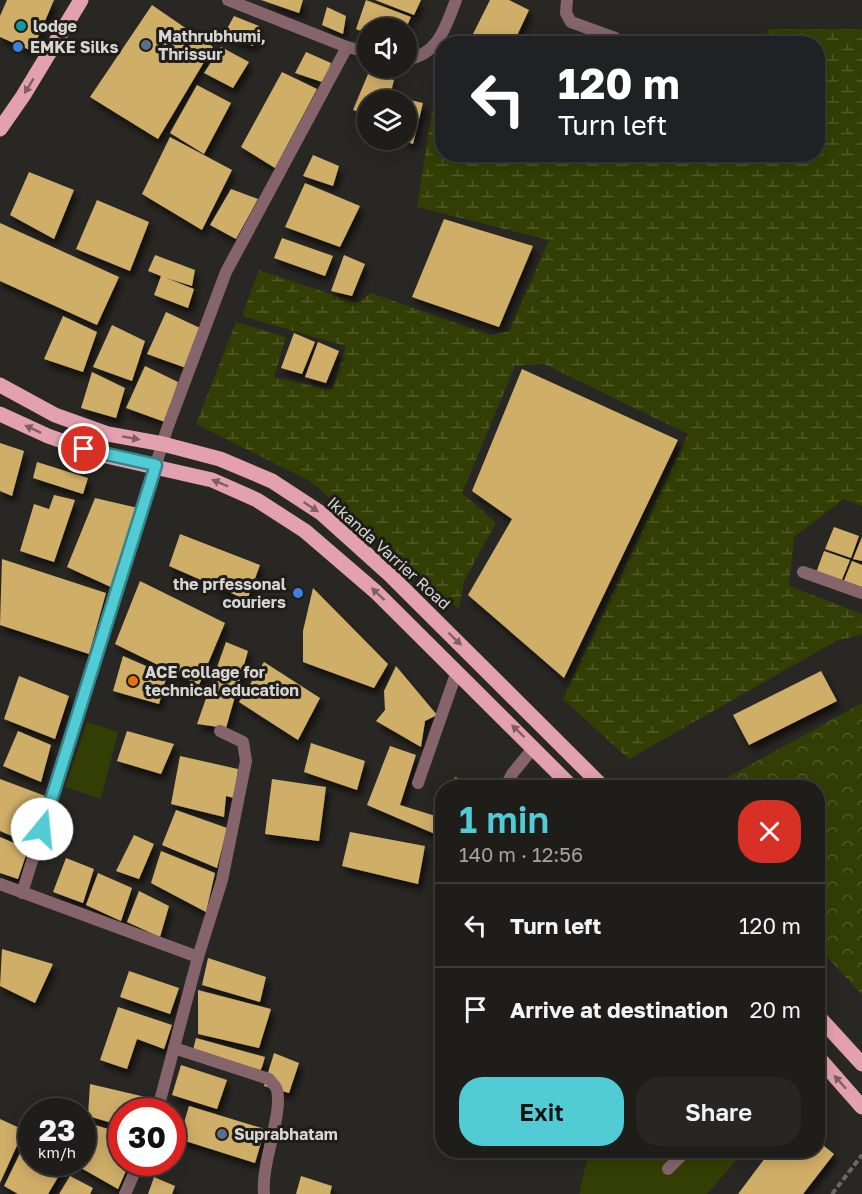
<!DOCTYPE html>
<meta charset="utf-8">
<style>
body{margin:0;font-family:"Golos Text",sans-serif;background:#272623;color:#f1f3f6;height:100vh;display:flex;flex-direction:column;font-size:22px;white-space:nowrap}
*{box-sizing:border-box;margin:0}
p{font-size:20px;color:#a1a2a2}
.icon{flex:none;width:33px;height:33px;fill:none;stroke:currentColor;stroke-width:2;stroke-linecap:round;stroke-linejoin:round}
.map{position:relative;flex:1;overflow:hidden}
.details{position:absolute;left:435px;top:780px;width:390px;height:378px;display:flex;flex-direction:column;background:#1f1d1a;border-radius:24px;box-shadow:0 3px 15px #0003,0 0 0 2px #3c3b39}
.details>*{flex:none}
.top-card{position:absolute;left:435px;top:36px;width:390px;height:126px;border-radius:24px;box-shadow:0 3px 15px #0003,0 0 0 2px #3c3b39;background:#202124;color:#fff;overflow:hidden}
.tools{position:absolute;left:357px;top:18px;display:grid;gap:12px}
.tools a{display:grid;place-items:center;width:60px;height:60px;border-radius:50%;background:#1f1d1a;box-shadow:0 3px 15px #0003,0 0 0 2px #3c3b39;font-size:30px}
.speed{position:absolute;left:18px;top:1098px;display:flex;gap:12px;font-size:30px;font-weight:700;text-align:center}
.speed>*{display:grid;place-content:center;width:78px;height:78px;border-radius:50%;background:#1f1d1a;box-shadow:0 3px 15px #0003,0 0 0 2px #3c3b39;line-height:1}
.speed small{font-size:15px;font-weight:400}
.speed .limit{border:9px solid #d22;background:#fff;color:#111}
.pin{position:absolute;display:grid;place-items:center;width:51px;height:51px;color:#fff;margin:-26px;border:3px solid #fff;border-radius:50%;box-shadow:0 2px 6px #0007}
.me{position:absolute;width:66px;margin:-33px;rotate:17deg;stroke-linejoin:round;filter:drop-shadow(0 0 4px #0008)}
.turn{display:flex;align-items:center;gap:21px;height:126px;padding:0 24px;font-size:27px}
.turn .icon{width:78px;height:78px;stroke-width:2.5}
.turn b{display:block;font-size:42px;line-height:51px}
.round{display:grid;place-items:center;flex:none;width:63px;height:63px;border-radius:24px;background:#272623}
.head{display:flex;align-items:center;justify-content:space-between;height:102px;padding:0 24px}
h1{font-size:36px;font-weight:600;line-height:45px;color:#51ccd5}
.button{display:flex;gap:12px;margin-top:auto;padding:12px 24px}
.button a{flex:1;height:69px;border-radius:24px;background:#51ccd5;color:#111;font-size:24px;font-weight:600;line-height:69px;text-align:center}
.button a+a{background:#272623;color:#f1f3f6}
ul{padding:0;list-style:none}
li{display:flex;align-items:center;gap:18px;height:84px;padding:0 24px;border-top:2px solid #3c3b39}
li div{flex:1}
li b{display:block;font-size:22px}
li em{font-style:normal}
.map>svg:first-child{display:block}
</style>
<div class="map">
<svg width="862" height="1194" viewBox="0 0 862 1194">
<defs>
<pattern id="wetland-marsh" width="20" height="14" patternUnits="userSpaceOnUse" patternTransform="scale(1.5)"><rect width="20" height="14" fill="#333e04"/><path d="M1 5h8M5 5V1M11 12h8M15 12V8" fill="none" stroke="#505928"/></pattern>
<pattern id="park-crowns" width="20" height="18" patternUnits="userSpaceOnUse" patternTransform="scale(1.5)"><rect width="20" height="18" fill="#333e04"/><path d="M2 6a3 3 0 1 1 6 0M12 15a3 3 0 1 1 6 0" fill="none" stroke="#505928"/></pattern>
<filter id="shadow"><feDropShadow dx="3.5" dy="6" stdDeviation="3" flood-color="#0009"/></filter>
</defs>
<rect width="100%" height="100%" fill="#292723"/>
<g fill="#333e04">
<polygon points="87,722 118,732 101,799 65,787"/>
<polygon points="589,1151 744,1151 707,1194 579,1194"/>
</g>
<polygon fill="url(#wetland-marsh)" points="768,29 862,29 862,506 844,499 794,537 789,586 862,614 862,634 836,641 629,759 563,699 688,434 544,364 515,366 462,493 496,523 464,581 459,609 310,481 196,424 236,322 286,337 274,377 332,390 346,346 242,316 259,270 357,303 371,293 490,335 509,331 549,240 417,207 432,110 442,113 442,154 603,154 623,160 625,154 818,154 818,44 765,43"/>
<polygon fill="url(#park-crowns)" points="862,703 862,995 818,947 818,788 710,787"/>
<g fill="#cfae68" filter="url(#shadow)">
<polygon points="7,0 54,0 32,51 0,37 0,16"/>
<polygon points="261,0 303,0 299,13"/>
<polygon points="366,0 411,17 406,28 368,28 368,34 356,29"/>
<polygon points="375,0 421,0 414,15"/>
<polygon points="490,0 509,0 529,10 513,44 468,44"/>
<polygon points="152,5 213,47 158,139 90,97"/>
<polygon points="327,7 346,16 343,34 322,25"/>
<polygon points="234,16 259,26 253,46 223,36"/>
<polygon points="221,47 249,62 233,88 204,73"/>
<polygon points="306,52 331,63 325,83 295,73"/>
<polygon points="282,72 317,89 275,168 241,147"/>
<polygon points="368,74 394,80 389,100 368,100 368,115 353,110"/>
<polygon points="197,85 231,103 204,154 170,133"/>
<polygon points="397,97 423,103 413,144 402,140 406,140 406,100 396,100"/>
<polygon points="170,137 232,170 202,230 142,194"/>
<polygon points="313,155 339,166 333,186 303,176"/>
<polygon points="29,172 74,190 54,239 10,215"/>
<polygon points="305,183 360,206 340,247 285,227"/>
<polygon points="231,189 258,199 236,239 210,225"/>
<polygon points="97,200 149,222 130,271 76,249"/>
<polygon points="444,219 533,246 499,327 412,297"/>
<polygon points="0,223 119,277 97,325 0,281"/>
<polygon points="282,238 333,256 325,276 274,258"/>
<polygon points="155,255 195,270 192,286 166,278 194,289 188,308 154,295 161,276 148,271"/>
<polygon points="344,255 365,264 352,296 331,291"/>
<polygon points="166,312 200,328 186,368 147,354"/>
<polygon points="63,316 97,332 83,372 44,359"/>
<polygon points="112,325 145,341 132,381 93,367"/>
<polygon points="294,333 315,342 302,374 281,368"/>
<polygon points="318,342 339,351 326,383 305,377"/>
<polygon points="145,366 178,382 165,422 126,408"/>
<polygon points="522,369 678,440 564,678 468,595 512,519 472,491"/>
<polygon points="92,372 125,388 116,418 81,408"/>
<polygon points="0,443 24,451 12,496 0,491"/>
<polygon points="37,462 88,478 83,494 33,478"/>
<polygon points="54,495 75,500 54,562 20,551 34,504 49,509"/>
<polygon points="95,498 138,508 113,588 67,567"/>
<polygon points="834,527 859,536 851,558 825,549"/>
<polygon points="180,534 260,565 247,600 169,566"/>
<polygon points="862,537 862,561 853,559"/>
<polygon points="824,551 850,560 841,582 816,573"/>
<polygon points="2,559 106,593 89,654 0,625"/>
<polygon points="852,561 862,565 862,590 843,583"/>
<polygon points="140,581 225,623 199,685 115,644"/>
<polygon points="313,588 388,664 374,688 303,662 303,631"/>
<polygon points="226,642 248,651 226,728 197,724"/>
<polygon points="123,656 167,675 159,704 113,691"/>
<polygon points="264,662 320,698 298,740 239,702"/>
<polygon points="396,666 437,715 425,721 421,747 376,721 385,710 384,691"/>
<polygon points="821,671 837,701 749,745 733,715"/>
<polygon points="19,676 69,696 55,739 4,719"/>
<polygon points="18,731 51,745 41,782 3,766"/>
<polygon points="127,731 174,744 161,774 117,761"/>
<polygon points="311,743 365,761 357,790 304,772"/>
<polygon points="390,746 416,755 400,805 442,818 442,837 367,805"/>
<polygon points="180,756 238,769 234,798 226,796 224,817 171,804"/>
<polygon points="455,777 479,785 478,788 452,788"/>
<polygon points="0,779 48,797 33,845 0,831"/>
<polygon points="272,779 326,787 319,841 265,834"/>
<polygon points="176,810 227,828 217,868 162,845"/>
<polygon points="350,832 425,846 418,884 342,866"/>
<polygon points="134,835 154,844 139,879 116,871"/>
<polygon points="0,837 28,849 18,879 0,873"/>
<polygon points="161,851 215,873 206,912 151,883"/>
<polygon points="66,858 94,869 83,903 53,892"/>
<polygon points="98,873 132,888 121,921 86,905"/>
<polygon points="139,891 169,906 160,937 127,922"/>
<polygon points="2,949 53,964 35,1003 0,986"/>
<polygon points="208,958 266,977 260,1002 202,985"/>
<polygon points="129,971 179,988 170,1014 120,997"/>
<polygon points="198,990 271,1009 259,1048 198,1034"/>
<polygon points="118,1007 172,1025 164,1049 137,1039 127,1069 100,1060"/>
<polygon points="196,1038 265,1057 262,1067 259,1073 193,1050"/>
<polygon points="274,1053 299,1063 289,1093 264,1086"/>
<polygon points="181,1065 227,1080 217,1109 172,1095"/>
<polygon points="90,1084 154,1099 150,1112 122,1112 122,1126 88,1116"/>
<polygon points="189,1106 265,1129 255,1163 179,1139"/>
<polygon points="0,1119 24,1130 0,1183"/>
<polygon points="88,1123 122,1133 122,1162 130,1162 118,1189 74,1164 82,1162 82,1138"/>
<polygon points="818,1141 834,1154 803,1194 738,1194 771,1150 818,1150"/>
<polygon points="25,1143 32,1146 32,1162 67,1162 48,1194 18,1194 4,1186"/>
<polygon points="70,1176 93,1188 90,1194 59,1194"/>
<polygon points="301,1176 332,1186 330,1194 296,1194"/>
<polygon points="154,1177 175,1186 172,1194 148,1194"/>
</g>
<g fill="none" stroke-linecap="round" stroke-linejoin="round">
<polyline stroke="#696864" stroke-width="4" stroke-dasharray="6 3" stroke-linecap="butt" points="832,1194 862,1155"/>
<g stroke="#85646b" stroke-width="12">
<polyline points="418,783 457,671"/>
<polyline points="505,788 512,774 534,747"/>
<polyline points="668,1169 687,1150"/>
</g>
<g stroke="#85646b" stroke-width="12">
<polyline points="228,0 347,47 368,52"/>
<polyline points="567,0 566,13 571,22 615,38"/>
<path d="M406 60C439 54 445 28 456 0"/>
<polyline points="803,572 862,593"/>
<polyline points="0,884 198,957 157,1112"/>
<polyline points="22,893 167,429 226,272 347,47"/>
<polyline points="198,957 222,880 246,761 243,742 220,731"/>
<path d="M174 1048 269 1079C272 1083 276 1086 277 1090 283 1115 261 1162 264 1194"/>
<polyline points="125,1194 139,1162"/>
</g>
<g stroke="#e3a0b0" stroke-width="15">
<polyline points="0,129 23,96 81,0"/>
<polyline points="0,385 55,415 108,434 163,444 220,459 272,481 321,513 390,575 604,788"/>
<polyline points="0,414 48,436 102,455 212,480 257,500 305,531 376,592 573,788"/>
<polyline points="818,1016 862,1064"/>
<polyline points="818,1057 862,1107"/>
</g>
</g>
<defs><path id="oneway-solid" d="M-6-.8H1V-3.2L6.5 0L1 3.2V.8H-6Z" transform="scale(1.5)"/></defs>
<g fill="#815e65">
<use href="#oneway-solid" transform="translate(29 86) rotate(121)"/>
<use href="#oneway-solid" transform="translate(33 429) rotate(-155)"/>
<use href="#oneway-solid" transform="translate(131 438) rotate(10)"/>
<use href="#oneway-solid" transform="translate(220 483) rotate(-157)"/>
<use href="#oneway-solid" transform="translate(311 507) rotate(33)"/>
<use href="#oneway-solid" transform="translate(378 594) rotate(-137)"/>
<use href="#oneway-solid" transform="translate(455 639) rotate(44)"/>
<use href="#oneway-solid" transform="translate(518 731) rotate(-136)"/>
<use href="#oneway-solid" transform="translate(840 1082) rotate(-132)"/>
</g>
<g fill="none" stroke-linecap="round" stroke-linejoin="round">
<defs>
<polyline id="route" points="42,829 156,465 84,449"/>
</defs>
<use href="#route" stroke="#35858a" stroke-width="15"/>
<use href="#route" stroke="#51ccd5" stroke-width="10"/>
</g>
<circle fill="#0f9aa8" stroke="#1f1d1a" stroke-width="2" cx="21" cy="26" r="6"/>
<g fill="#5c6f8a" stroke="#1f1d1a" stroke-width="2">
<circle cx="146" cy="45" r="6"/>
<circle cx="222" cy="1134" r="6"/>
</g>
<g fill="#3f7fe0" stroke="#1f1d1a" stroke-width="2">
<circle cx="18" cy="47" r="6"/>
<circle cx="298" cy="593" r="6"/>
</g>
<circle fill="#e8710a" stroke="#1f1d1a" stroke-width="2" cx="133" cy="681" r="6"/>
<g text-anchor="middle" stroke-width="6" stroke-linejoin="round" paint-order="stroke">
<g font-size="16" font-weight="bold" fill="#d7d6d3" stroke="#1f1d1a" text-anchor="start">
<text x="33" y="32">lodge</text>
<text x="158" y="42">Mathrubhumi,<tspan x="158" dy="18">Thrissur</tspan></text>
<text x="30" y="53">EMKE Silks</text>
<text x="286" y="590" text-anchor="end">the prfessonal<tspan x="286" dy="18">couriers</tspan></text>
<text x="145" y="678">ACE collage for<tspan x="145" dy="18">technical education</tspan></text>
<text x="234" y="1140">Suprabhatam</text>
</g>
<g font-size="16" fill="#d7d6d3" stroke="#1f1d1a">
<text transform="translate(389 553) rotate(42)" y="6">Ikkanda Varrier Road</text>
</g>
</g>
</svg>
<div class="tools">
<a><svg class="icon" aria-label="sound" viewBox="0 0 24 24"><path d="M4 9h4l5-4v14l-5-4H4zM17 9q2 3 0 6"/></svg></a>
<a><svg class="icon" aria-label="layers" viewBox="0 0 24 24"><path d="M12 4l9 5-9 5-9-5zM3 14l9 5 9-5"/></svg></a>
</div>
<div class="speed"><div>23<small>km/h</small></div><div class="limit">30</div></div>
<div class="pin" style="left:84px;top:449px;background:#d93025"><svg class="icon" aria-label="arrive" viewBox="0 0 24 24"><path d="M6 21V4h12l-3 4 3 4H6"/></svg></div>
<svg class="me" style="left:42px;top:829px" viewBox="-20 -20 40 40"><circle r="19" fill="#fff"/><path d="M0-13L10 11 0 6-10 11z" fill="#51ccd5"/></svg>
<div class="top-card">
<div class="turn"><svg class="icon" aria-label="left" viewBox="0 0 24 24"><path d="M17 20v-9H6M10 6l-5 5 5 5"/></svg><div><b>120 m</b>Turn left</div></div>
</div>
<section class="details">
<div class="head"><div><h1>1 min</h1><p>140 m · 12:56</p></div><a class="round" style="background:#d93025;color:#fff"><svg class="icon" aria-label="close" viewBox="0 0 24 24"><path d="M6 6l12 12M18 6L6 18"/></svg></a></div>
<ul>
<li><svg class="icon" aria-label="left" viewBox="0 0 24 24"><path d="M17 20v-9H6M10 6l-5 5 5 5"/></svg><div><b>Turn left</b></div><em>120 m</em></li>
<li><svg class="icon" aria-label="arrive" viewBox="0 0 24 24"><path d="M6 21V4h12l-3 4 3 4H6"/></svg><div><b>Arrive at destination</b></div><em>20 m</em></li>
</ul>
<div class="button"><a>Exit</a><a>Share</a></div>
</section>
</div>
